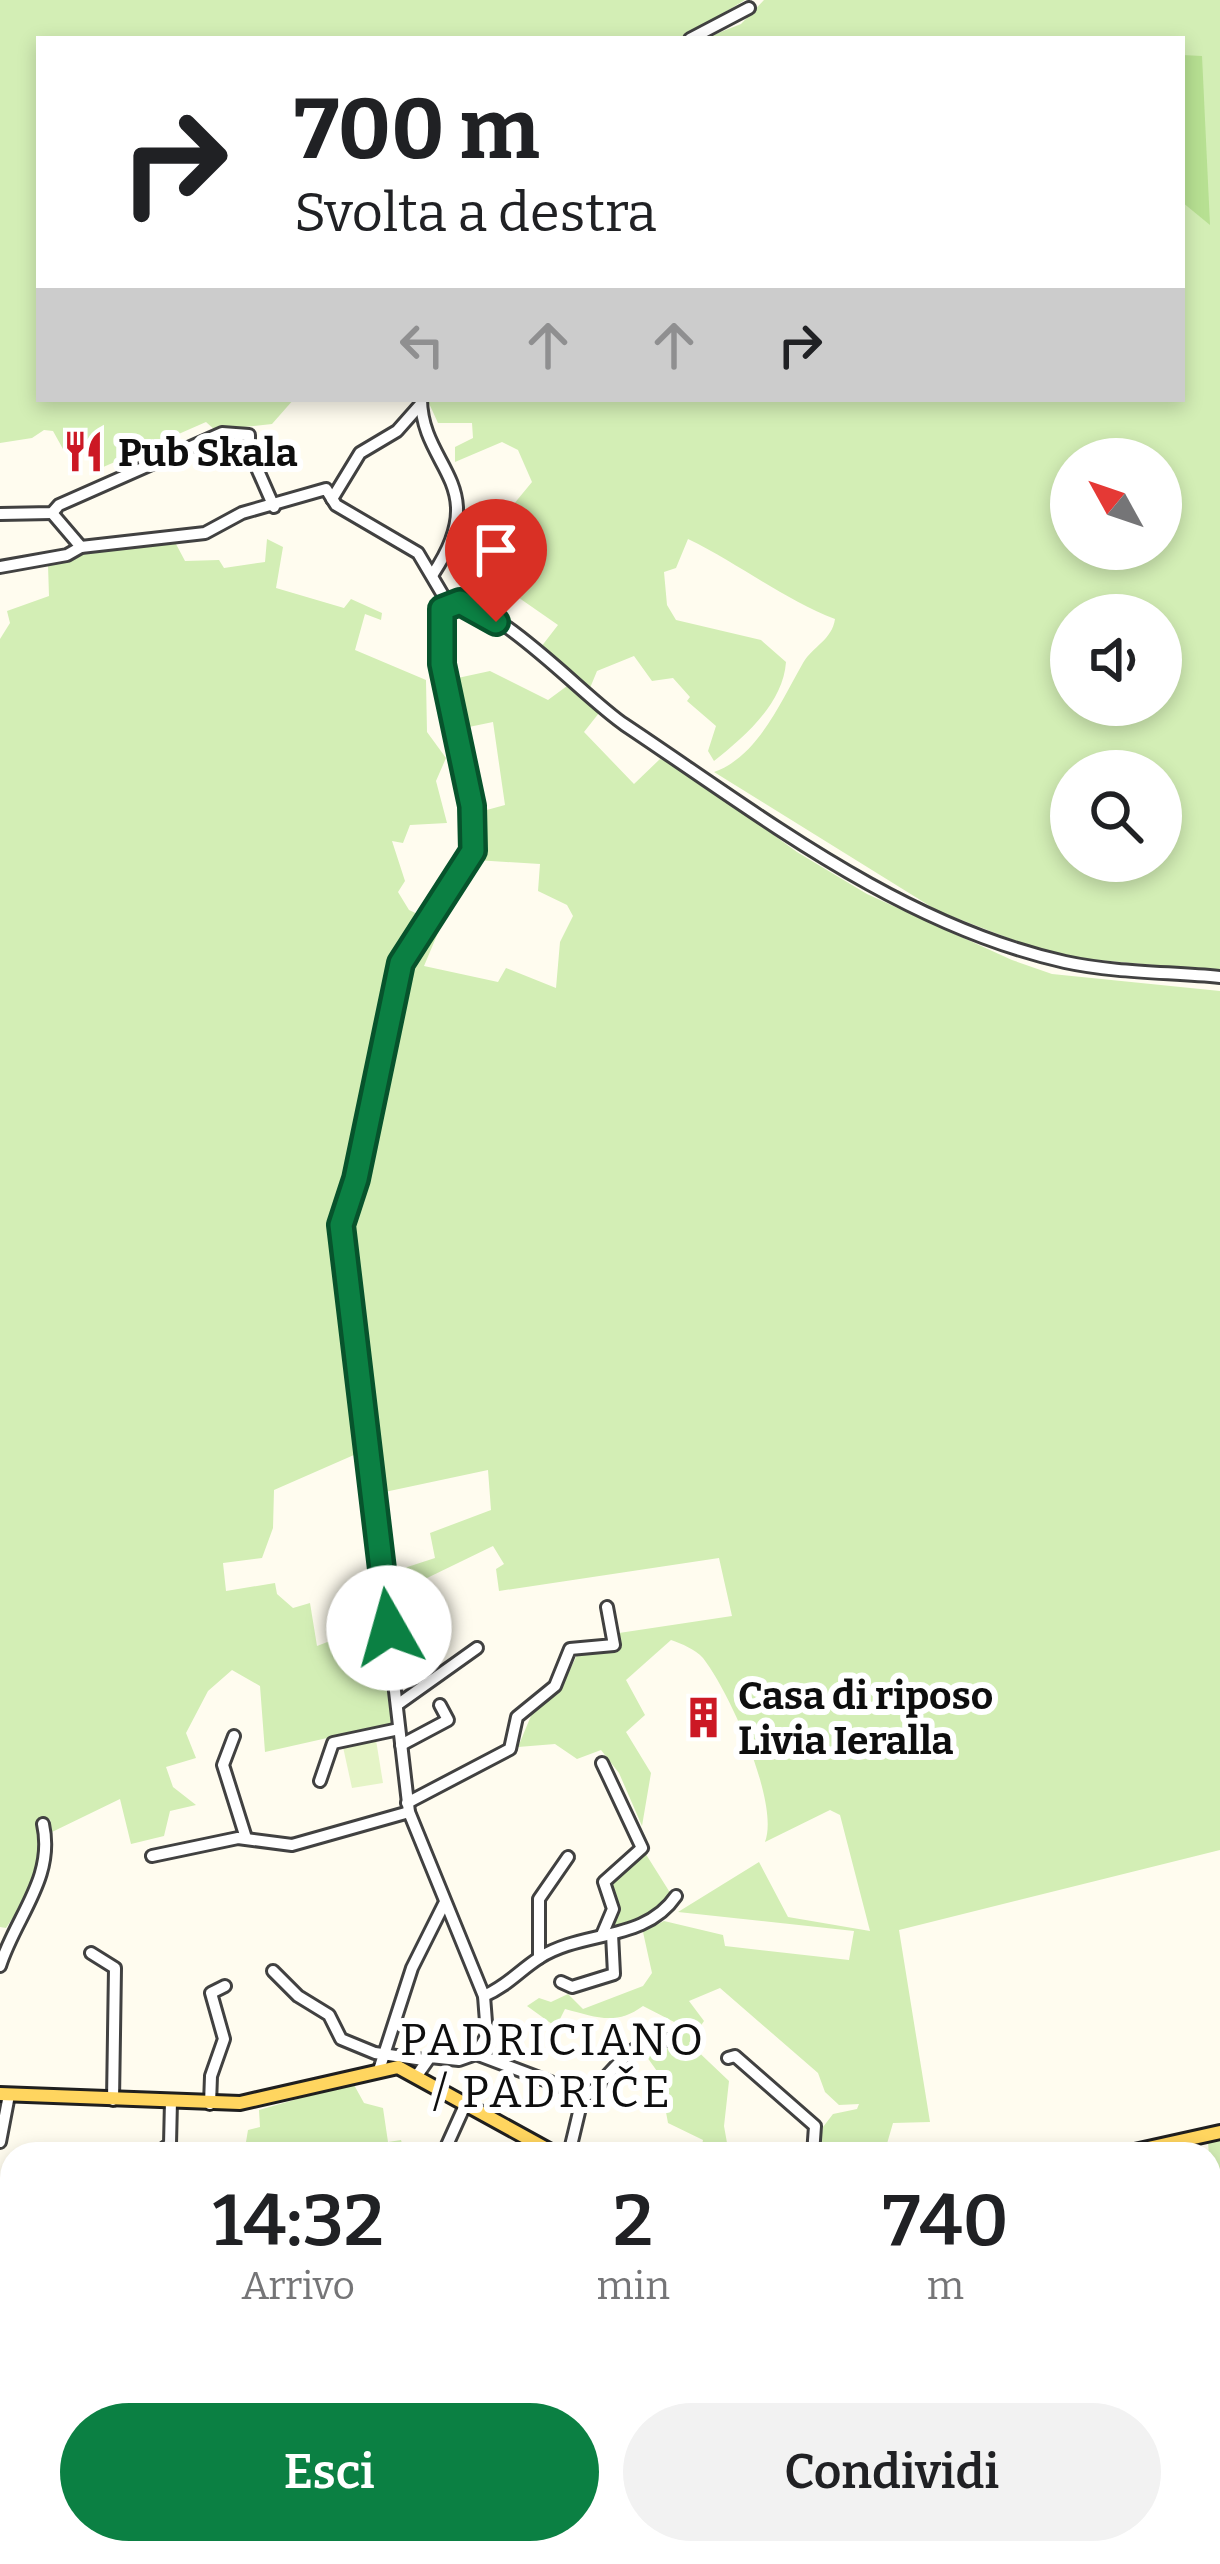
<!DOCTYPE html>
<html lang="it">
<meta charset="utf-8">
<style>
body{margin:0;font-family:Bitter,serif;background:#f2f2f2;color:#202124;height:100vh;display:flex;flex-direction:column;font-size:45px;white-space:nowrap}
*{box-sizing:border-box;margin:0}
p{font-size:39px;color:#757577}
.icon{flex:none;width:66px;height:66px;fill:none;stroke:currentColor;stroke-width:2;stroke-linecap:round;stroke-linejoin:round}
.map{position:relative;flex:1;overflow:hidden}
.drawer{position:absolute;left:0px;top:2142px;width:1221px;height:423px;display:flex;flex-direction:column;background:#fff;border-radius:36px 36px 0 0;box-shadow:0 6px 18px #0003}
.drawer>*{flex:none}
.hud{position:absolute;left:36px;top:36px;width:1149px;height:366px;border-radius:0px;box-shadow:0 6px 18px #0003;background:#fff;color:#202124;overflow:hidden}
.needle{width:78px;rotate:310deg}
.tools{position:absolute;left:1050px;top:438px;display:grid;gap:24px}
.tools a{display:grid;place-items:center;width:132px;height:132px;border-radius:50%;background:#fff;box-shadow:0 6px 18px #0003;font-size:60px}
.pin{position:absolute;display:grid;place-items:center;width:102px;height:102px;color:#fff;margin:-123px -51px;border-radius:50% 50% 50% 0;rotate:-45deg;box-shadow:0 0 12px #0007}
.pin .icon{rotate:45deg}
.me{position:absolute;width:132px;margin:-66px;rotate:353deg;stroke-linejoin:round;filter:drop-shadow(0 0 9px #0008)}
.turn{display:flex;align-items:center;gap:42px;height:252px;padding:0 60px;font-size:54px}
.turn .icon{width:156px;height:156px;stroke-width:2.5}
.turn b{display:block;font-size:84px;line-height:102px}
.lanes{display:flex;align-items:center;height:114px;padding:0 60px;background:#0003;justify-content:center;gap:60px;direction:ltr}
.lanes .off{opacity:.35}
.eta{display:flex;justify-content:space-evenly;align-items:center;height:204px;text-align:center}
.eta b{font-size:72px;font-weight:600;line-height:84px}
.primary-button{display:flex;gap:24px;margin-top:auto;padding:24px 60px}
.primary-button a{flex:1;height:138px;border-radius:72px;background:#0b8043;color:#fff;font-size:48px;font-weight:600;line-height:138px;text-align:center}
.primary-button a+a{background:#f2f2f2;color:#202124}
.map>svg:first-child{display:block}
</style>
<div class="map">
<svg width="1220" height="2564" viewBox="0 0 1220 2564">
<rect width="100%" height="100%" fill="#fffcef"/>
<g fill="#d3eeb5" fill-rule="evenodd">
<polygon points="0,0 745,0 681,39 39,39 39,399 294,399 272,424 215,430 206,422 101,468 91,439 63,449 53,431 44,430 32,438 0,443"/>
<path d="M764 0H1220V971L1055 956 938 911 714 772C758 757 781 701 803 663 813 646 832 640 835 619 783 599 738 563 688 539L676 568 664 572 667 605 676 620 761 640 786 662C783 704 744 737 714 761L708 751 716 726 687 701 690 697 673 678 652 681 634 656 597 671 590 688 541 647 558 625 502 586 483 561 504 516 532 482 518 450 502 442 455 462V447L473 438 472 423H438L427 399H1182V39H703L741 24ZM1071 459H1161V549H1071ZM1071 615H1161V705H1071ZM1071 771H1161V861H1071Z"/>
<path d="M267 539 283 547 276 588 344 608 351 599 382 613 381 620 365 614 355 650 426 680 427 732 446 758 436 781 447 823 410 825 403 843 392 841 405 881 398 892 409 910 422 916 388 991 344 1201 328 1228C355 1258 358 1405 363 1451L274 1490 273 1528 262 1558 223 1563 226 1591 275 1583 277 1594 293 1608 310 1603 317 1646 382 1621 394 1723 265 1752 260 1686 232 1670 208 1691 186 1733 196 1758 166 1767 173 1787 196 1805 170 1811 164 1836 131 1844 120 1799 52 1832 50 1819 38 1822C46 1870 32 1890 6 1928L0 1927V639L10 623 7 611 49 596 48 565 100 548 176 544 185 561 219 560 224 568 265 562Z"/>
<path d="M490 671 548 700 567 686 599 713 584 732 634 784 660 759 682 768 797 852 867 894 1012 960 1052 974 1220 991V1850L899 1930 930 2122 893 2123 884 2154H818L823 2127 833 2114 857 2109 859 2104 839 2105 825 2092 818 2073 720 1988 689 2001 704 2021 689 2043 729 2081 724 2126 729 2154H700L703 2140 668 2123 659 2074 647 2057 676 2043 682 2026 643 2006C616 2026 596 2017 565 2009L556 2027 527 2006 539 1998 551 2002 568 1994 583 2009 643 1986 652 1973 643 1932 664 1921 723 1935 725 1946 849 1960 854 1931 678 1912 759 1862 788 1917 870 1931 840 1815 830 1810 765 1842C780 1803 729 1691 703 1658 695 1649 682 1644 671 1640L626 1680 645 1715 626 1732 651 1773 642 1826 619 1773 601 1750 577 1759 555 1744 518 1747 533 1711 558 1694 579 1651 618 1649 619 1633 732 1616 719 1558 499 1591 496 1569 504 1564 493 1546 390 1596 389 1573 435 1558 430 1533 491 1510 488 1470 380 1493 348 1229 399 984 430 926 440 928 424 966 498 982 506 968 556 988 560 942 573 916 567 905 538 891 540 864 476 860 483 811 505 805 493 722 464 728 453 679Z"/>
<polygon points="642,1848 674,1899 667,1910 602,1935 610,1917 604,1882"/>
<polygon points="353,2083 364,2103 383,2108 388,2142 401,2140 405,2154 244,2154 248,2130 260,2127 259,2110"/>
<polygon points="1220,2139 1220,2530 1209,2500 1213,2211 1208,2142"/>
<polygon points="0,2250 12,2250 12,2553 986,2553 994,2564 0,2564"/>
</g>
<polygon fill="#b7e092" points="1182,55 1202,56 1210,225 1182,202"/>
<polygon fill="#e5f4c7" points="376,1740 383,1783 352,1788 343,1747"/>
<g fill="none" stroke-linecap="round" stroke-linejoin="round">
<defs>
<g id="minor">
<polyline points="690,39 749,8"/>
<path d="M421 399C422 469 493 484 433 574"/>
<polyline points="332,499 360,453 397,431 420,405"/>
<polyline points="52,513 81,547"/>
<polyline points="0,514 52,513 59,505 222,433 249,435 249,450 274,507"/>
<polyline points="0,567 67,555 81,547 205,533 242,513 326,489 336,505 418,553 447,602"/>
<path d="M447 602C495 598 583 697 625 725 763 817 900 925 1065 962 1116 973 1169 972 1220 977"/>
<polyline points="397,1705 477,1648"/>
<polyline points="234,1736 223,1765 246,1838"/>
<polyline points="401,1745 448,1720 440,1705"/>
<polyline points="320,1781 333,1743 399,1729"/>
<polyline points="407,1803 510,1749 517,1717 555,1686 570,1649 614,1645 607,1607"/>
<polyline points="152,1856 238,1838 292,1845 409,1812"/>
<polyline points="602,1935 613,1909 604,1882 642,1848 602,1763"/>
<polyline points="91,1953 115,1968 113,2100"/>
<polyline points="539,1958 539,1899 568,1857"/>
<path d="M0 1966C16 1916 55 1878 43 1824"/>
<polyline points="273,1971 298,1996 329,2015 341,2039 375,2053 424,2060"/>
<polyline points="561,1982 572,1987 614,1974 612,1934"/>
<path d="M484 1996C507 1986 519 1971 539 1958 582 1930 645 1942 676 1896"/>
<polyline points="476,2054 574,2091 580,2108 569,2154"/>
<polyline points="728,2058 735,2056 815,2126 813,2154"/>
<polyline points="379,2070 412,1968 444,1904"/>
<polyline points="418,2074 430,2057 459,2060 476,2054 487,2035 484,1996 409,1812 341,1225 401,963 473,851 474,821 440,643 440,618 447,602"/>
<path d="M579 2100C605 2089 627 2035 667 2040"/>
<polyline points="210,2104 211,2076 224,2039 211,1993 225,1986"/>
<polyline points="0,2142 9,2095"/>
<polyline points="156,2154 170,2144 171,2101"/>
<polyline points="443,2154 466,2103"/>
<polyline points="1076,2553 1085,2564"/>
<polyline points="1137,2553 1147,2564"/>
<polyline points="1045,2564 1050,2553"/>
</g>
<g id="major">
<polyline points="0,2094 240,2103 398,2067 556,2154"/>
<polyline points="1121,2154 1220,2132"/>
</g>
</defs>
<use href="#minor" stroke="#414141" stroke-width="16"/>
<use href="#major" stroke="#1f1f1f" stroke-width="18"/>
<use href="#minor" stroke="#fff" stroke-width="10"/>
<use href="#major" stroke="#ffd55f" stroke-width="12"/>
</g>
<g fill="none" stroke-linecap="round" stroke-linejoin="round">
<defs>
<polyline id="route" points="389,1628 341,1225 356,1179 401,963 473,851 472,806 442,664 442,609 460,602 496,622"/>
</defs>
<use href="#route" stroke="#07532c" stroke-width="30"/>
<use href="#route" stroke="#0b8043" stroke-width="21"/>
</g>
<defs>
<symbol id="restaurant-bare" viewBox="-9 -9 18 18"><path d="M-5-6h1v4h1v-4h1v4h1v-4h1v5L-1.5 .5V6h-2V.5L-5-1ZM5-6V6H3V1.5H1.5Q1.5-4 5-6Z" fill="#cc1824" stroke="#fff" stroke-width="2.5" paint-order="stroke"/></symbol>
<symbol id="building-bare" viewBox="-9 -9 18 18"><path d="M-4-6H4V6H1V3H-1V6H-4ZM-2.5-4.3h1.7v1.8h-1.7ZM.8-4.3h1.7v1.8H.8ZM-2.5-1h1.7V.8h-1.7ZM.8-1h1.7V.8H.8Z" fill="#cc1824" stroke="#fff" stroke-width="2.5" paint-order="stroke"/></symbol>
</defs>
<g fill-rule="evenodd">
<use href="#restaurant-bare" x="54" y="422" width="59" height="59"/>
<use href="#building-bare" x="674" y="1688" width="59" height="59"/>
</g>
<g text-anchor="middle" stroke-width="12" stroke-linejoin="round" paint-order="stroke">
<g font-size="39" font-weight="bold" fill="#0e0e0e" stroke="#fff" text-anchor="start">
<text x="118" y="466">Pub Skala</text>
<text x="738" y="1709">Casa di riposo<tspan x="738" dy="45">Livia Ieralla</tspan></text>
</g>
<g font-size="45" letter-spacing="3" fill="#0e0e0e" stroke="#fff">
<text x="553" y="2055">PADRICIANO<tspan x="553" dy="52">/ PADRIČE</tspan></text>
</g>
</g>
</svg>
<div class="tools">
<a><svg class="needle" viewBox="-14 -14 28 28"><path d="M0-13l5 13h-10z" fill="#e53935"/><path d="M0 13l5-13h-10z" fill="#757577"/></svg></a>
<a><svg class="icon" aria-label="sound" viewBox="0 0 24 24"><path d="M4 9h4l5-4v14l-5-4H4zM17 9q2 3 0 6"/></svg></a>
<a><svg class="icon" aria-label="search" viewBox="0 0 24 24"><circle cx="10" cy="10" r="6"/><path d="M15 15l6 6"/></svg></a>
</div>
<div class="pin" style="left:496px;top:622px;background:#d93025"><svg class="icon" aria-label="arrive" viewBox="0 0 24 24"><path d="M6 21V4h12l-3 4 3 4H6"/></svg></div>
<svg class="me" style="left:389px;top:1628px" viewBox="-20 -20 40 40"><circle r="19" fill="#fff"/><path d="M0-13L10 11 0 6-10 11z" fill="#0b8043"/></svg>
<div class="hud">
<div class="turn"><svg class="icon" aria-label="right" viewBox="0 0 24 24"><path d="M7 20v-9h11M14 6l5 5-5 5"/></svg><div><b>700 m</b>Svolta a destra</div></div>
<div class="lanes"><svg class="icon off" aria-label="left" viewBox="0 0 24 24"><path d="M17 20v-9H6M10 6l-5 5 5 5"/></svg><svg class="icon off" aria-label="ahead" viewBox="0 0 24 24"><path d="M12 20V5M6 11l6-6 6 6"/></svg><svg class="icon off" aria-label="ahead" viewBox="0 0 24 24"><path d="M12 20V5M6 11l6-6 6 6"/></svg><svg class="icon" aria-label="right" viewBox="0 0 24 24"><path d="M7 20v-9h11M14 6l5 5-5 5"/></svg></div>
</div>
<section class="drawer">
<div class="eta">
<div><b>14:32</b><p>Arrivo</p></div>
<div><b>2</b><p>min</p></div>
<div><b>740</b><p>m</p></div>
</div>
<div class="primary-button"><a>Esci</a><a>Condividi</a></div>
</section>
</div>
